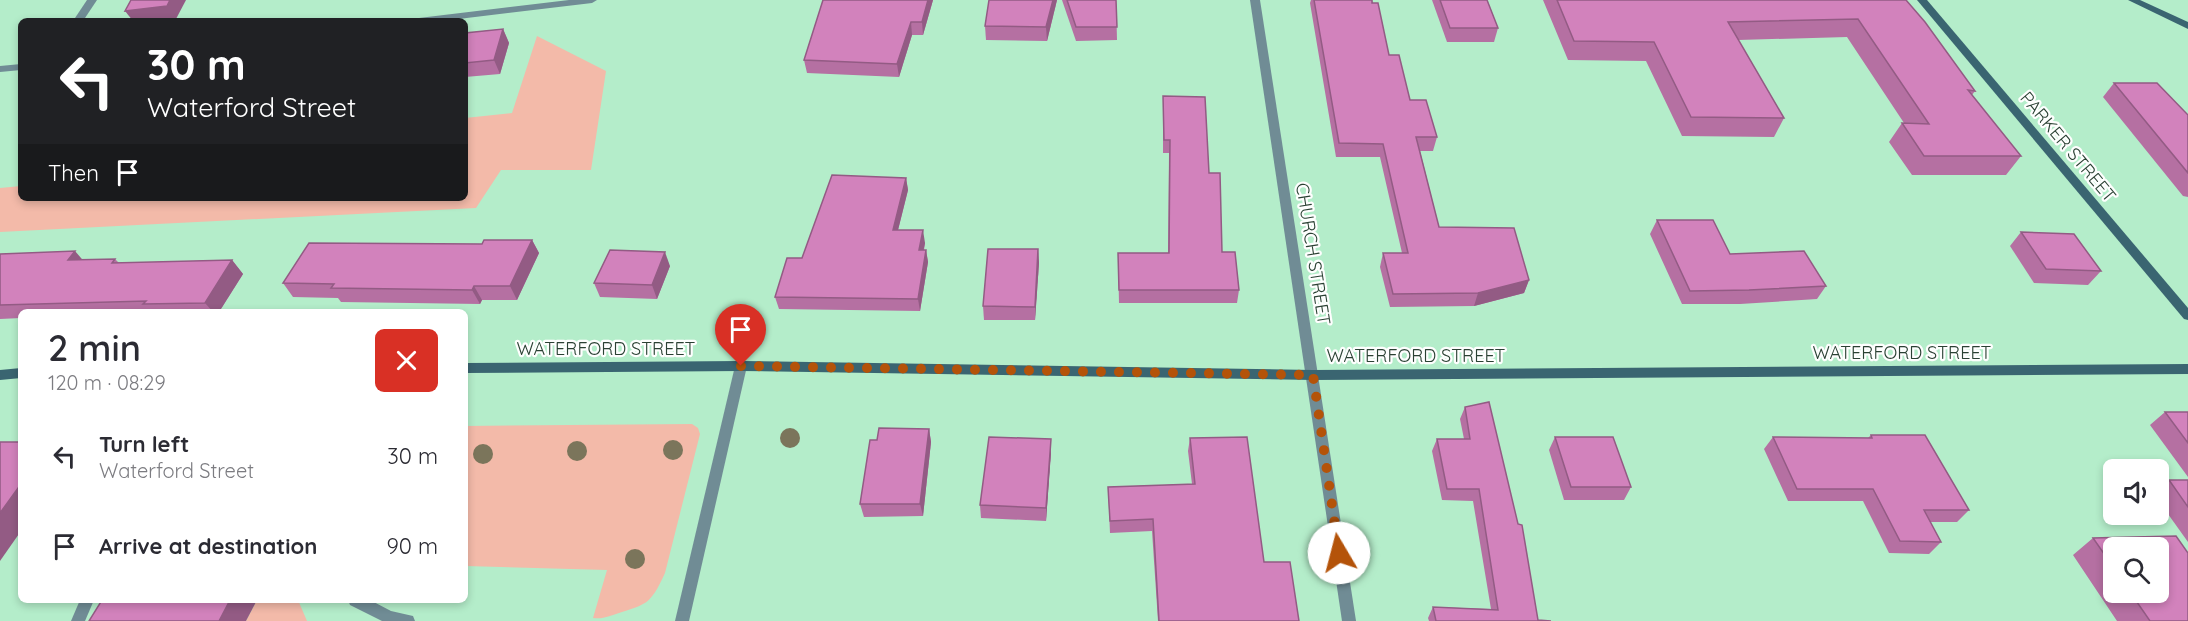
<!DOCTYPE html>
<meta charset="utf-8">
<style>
body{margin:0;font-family:Quicksand,sans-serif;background:#f7f7f7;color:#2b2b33;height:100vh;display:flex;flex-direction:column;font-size:22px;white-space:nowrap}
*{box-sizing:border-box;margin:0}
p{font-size:20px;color:#7c7c81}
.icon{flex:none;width:33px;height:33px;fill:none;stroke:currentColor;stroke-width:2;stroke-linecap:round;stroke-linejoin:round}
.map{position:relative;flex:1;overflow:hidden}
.details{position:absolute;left:18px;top:309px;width:450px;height:294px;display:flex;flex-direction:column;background:#fff;border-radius:9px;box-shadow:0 3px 9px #0003}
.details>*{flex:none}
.banner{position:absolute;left:18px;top:18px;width:450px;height:183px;border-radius:9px;box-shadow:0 3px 9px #0003;background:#202124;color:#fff;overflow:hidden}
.controls{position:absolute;left:2103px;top:459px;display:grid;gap:12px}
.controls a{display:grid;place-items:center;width:66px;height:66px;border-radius:9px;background:#fff;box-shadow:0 3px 9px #0003;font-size:30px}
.pin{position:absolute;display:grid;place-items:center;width:51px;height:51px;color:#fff;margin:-62px -26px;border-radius:50% 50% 50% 0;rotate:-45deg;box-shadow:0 0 6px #0007}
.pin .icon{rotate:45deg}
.me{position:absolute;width:66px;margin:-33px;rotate:352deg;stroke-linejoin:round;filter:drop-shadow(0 0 4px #0008)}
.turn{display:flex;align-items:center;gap:21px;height:126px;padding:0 30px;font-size:27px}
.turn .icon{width:78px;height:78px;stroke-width:2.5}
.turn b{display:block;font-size:42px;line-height:51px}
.then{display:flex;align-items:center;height:57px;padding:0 30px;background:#0003;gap:12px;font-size:22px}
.round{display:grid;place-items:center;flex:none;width:63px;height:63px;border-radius:9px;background:#f7f7f7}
.head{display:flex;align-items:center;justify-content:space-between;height:102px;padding:0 30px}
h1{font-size:36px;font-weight:600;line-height:45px}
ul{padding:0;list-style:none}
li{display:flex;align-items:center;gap:18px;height:90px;padding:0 30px}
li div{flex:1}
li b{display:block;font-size:22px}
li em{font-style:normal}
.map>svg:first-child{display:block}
</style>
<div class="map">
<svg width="2188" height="621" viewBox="0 0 2188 621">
<rect width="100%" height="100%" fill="#b4edca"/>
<g fill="#f3baa9">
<polygon points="537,36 606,71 591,170 501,170 476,208 0,232 0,188 21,186 21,198 465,198 465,118 512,113"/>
<path d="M692 424 698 428 700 434 665 573C650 606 646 604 616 614 606 617 603 619 593 618L607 570 465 566V426Z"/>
<polygon points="257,600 298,600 307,621 246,621"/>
</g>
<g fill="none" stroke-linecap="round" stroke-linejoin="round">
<g fill="#708c95" fill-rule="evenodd">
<polygon points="741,361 745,363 747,366 689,621 675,621 735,366 737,363"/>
<polygon points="80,600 94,600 85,621 71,621"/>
<polygon points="348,600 370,600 391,611 413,616 415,621 382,621 350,605"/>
</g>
<g fill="#708c95" fill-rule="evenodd">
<polygon points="87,0 97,0 83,21 73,21"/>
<polygon points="569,0 597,0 592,3 442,21 414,21 419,18"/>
<polygon points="1250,0 1260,0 1356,621 1342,621"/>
<polygon points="21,64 21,70 0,72 0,66"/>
</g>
<g fill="#3a6571" fill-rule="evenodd">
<polygon points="1917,0 1927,0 2188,308 2188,320 2184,319"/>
<polygon points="2128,0 2140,0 2188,22 2188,29"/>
<polygon points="741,361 1313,370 2188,364 2188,374 1313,380 741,371 465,373 465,363"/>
<polygon points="21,368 21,378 0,380 0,370"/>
</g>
</g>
<g fill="#7b755b">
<circle cx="790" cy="438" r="10"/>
<circle cx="673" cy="450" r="10"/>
<circle cx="577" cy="451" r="10"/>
<circle cx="483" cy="454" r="10"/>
<circle cx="635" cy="559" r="10"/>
</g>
<g fill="#b570a2" fill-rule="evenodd">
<polygon points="823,0 933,0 923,35 912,35 899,77 807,73 804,60"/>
<polygon points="1057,0 1047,41 986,40 985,26"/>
<polygon points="1062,0 1116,0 1117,40 1076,41"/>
<polygon points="1311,0 1372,0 1389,55 1410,100 1437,137 1433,151 1420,151 1439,227 1529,280 1524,293 1474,306 1390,307 1380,267 1383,253 1402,253 1380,157 1336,157 1310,3"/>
<polygon points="1432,0 1487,0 1498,28 1494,42 1447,42"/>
<polygon points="1543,0 1906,0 1975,91 1972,95 2021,156 2006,175 1912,175 1889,142 1902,123 1904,123 1847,37 1738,40 1784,118 1774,137 1682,136 1646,61 1568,60"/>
<polygon points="503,29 509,43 500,74 465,77 465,33"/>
<polygon points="2114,83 2188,115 2188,197 2183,196 2103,97"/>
<polygon points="1163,96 1209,173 1222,252 1239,290 1237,303 1119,303 1118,253 1168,253 1169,153 1163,153"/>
<polygon points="906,178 908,190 898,230 925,243 924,250 926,250 928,262 920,311 779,309 775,297 802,258"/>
<polygon points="1657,220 1730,254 1826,286 1817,299 1740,304 1682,304 1650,234"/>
<polygon points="2021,232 2101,271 2088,285 2034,283 2010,246"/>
<polygon points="532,240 539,253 517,300 482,300 480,304 341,302 338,298 293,297 283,283 482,244"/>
<polygon points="1038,249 1039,263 1035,320 984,320 983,306"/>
<polygon points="0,254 82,259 115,259 119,263 232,260 243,274 219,312 21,312 21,318 0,319"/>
<polygon points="670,266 657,299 600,297 594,283"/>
<polygon points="1465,407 1538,620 1551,621 1429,621 1428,618 1433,607 1491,609 1473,501 1442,500 1432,451 1437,439 1464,439 1460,419"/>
<polygon points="2165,412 2188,412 2188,477 2150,425"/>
<polygon points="929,429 931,442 923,516 864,517 860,504 877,440"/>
<polygon points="1871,435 1969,510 1957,522 1930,522 1941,542 1929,554 1889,553 1863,501 1788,501 1764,449 1773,437 1868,438"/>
<polygon points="1555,437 1631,487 1624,500 1564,500 1549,450"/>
<polygon points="1190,438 1264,562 1299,621 1158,621 1152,531 1110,533 1108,487 1192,484 1188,451"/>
<polygon points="1051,452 1046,521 981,518 980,505"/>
<polygon points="2169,480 2188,480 2188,542 2158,500 2158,489"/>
<path d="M2176 536 2188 553V621H2117L2073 555 2093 538ZM2114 548H2158V592H2114Z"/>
</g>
<g fill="#935b84">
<polygon points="170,0 186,0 176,19 162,21 133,21 125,11"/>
<polygon points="928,0 933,0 923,35 922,22"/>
<polygon points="1053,0 1057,0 1047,41 1046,27"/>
<polygon points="911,22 912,35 899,77 897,64"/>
<polygon points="503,29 509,43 500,74 494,60"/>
<polygon points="906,178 908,190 895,242 893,230"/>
<polygon points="923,230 925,243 921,262 919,250"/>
<polygon points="532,240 539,253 517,300 510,286"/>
<polygon points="1038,249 1039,263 1035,320 1035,307"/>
<polygon points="926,250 928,262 920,311 918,299"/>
<polygon points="75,251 87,265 68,260"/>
<polygon points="665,252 670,266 657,299 652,285"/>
<polygon points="232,260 243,274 219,312 213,312 205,303"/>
<polygon points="1529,280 1524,293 1474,306 1478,293"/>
<polygon points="474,286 482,300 480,304 472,290"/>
<polygon points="929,429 931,442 923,516 920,504"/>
<polygon points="1051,439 1051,452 1046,521 1046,508"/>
<polygon points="21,484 21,531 0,561 0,513"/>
<polygon points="230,600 257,600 246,621 219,621"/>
</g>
<g fill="#d282bc" stroke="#935b84" stroke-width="1.5">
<polygon points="131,0 170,0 167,6 125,11"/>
<polygon points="823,0 928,0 922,22 911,22 897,64 804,60"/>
<polygon points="989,0 1053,0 1046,27 985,26"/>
<polygon points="1067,0 1116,0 1117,27 1076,27"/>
<polygon points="1314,0 1372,0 1372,3 1378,3 1389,55 1399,55 1410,100 1426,100 1437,137 1416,137 1439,227 1514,228 1529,280 1478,293 1393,294 1383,253 1408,253 1383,144 1339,143"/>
<polygon points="1440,0 1487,0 1498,28 1450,28"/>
<polygon points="1557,0 1906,0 1925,22 1975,91 1968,90 2021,156 1924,156 1902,123 1929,124 1858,19 1728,22 1784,118 1691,117 1654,42 1574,41"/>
<polygon points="503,29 494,60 465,63 465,33"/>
<polygon points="2114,83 2157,83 2188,115 2188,173"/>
<polygon points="1163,96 1205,97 1209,173 1220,173 1222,252 1235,252 1239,290 1119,290 1118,253 1169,253 1170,140 1164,140"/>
<polygon points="832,175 906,178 893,230 923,230 919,250 926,250 918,299 775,297 787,258 802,258"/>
<polygon points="1657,220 1713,220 1730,254 1804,251 1826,286 1749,290 1690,291"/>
<polygon points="2021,232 2074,234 2101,271 2046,269"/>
<polygon points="484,240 532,240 510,286 474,286 472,290 331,288 334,284 283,283 309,243 482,244"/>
<polygon points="988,249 1038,249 1035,307 983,306"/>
<polygon points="610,250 665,252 652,285 594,283"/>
<polygon points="75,251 68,260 115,259 112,263 232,260 205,303 143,304 146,301 0,305 0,254"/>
<polygon points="1489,402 1518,524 1522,525 1538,620 1551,621 1436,621 1433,607 1498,610 1479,489 1447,489 1437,439 1470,439 1465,407"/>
<polygon points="2165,412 2188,412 2188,443"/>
<polygon points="879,428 929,429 920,504 860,504 870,440 877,440"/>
<polygon points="1871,435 1925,435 1969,510 1924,510 1941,542 1900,541 1873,489 1797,489 1773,437 1872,438"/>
<polygon points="989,437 1051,439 1046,508 980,505"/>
<polygon points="1247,437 1264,562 1290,562 1299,621 1159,621 1153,519 1110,521 1108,487 1195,484 1190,438"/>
<polygon points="1555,437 1613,437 1631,487 1571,487"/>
<polygon points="0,442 21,442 21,484 0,513"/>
<polygon points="2169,480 2188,480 2188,507"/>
<polygon points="2176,536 2188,553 2188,621 2150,621 2130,592 2158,592 2158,548 2114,548 2114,568 2093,538"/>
<polygon points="102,600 230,600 219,621 89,621"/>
</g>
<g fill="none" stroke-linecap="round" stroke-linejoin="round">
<polyline stroke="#b45309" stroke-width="10" stroke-dasharray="0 18" points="741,366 1313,375 1339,553"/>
</g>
<g text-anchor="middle" stroke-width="4.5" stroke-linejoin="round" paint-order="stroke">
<g font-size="18" fill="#2a4133" stroke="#fefefe">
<text transform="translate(2068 147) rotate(50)" y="6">PARKER STREET</text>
<text transform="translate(1313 254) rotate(81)" y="6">CHURCH STREET</text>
<text x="606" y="355">WATERFORD STREET</text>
<text x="1902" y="359">WATERFORD STREET</text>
<text x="1416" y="362">WATERFORD STREET</text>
</g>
</g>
</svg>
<div class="controls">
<a><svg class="icon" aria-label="sound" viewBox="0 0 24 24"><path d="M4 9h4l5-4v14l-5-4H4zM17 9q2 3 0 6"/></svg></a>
<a><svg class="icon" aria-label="search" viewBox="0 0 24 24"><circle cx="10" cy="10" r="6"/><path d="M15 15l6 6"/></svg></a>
</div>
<div class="pin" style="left:741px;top:366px;background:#d93025"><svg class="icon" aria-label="arrive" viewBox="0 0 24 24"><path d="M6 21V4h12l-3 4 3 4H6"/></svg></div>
<svg class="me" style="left:1339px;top:553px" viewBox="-20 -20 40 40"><circle r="19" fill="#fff"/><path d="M0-13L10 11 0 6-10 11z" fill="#b45309"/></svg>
<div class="banner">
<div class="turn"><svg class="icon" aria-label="left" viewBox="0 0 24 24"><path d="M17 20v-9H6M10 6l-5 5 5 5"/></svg><div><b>30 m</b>Waterford Street</div></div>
<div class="then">Then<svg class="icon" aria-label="arrive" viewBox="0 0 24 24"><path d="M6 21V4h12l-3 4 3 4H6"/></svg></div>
</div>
<section class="details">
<div class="head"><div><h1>2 min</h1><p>120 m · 08:29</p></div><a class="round" style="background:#d93025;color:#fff"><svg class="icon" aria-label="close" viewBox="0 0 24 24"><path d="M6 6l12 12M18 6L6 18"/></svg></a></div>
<ul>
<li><svg class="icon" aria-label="left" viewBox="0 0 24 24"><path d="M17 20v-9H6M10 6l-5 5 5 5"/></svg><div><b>Turn left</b><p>Waterford Street</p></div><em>30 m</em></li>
<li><svg class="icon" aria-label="arrive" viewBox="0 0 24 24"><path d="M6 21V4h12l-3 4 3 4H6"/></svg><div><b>Arrive at destination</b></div><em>90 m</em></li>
</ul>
</section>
</div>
